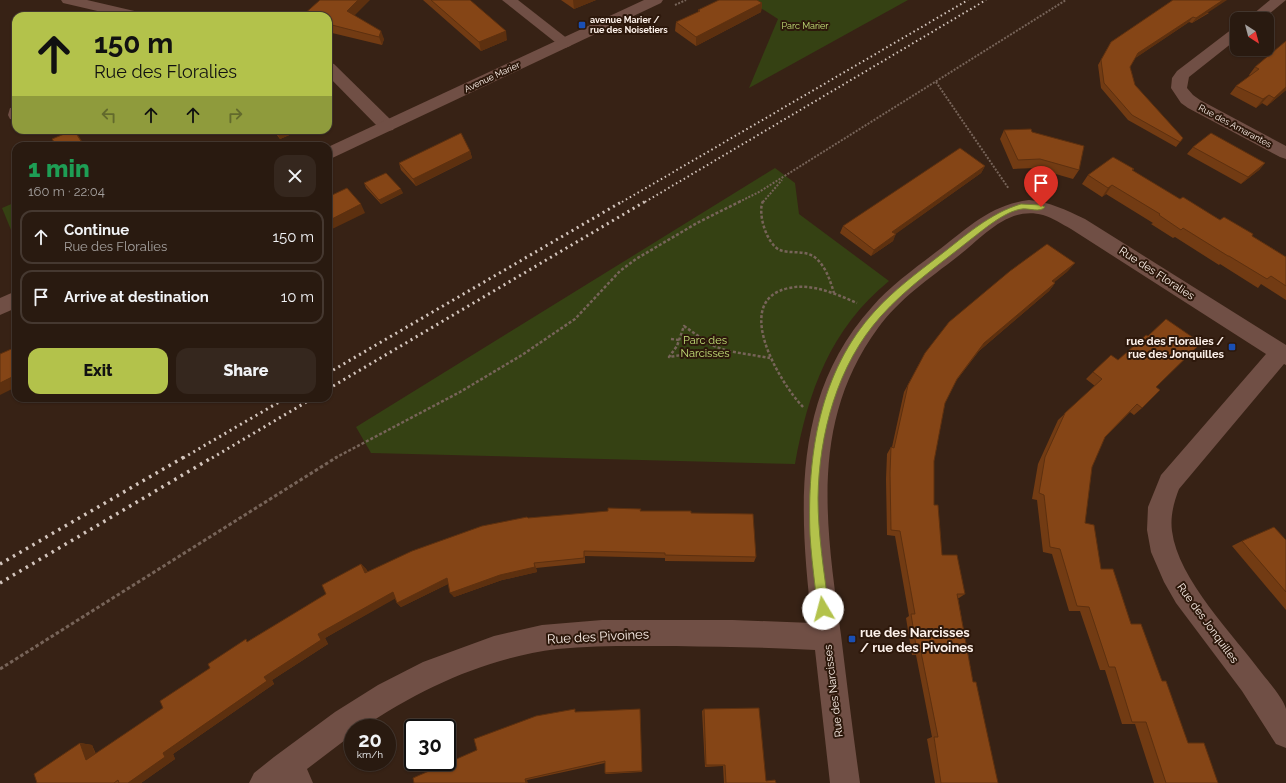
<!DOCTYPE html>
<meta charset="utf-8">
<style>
body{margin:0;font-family:Raleway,sans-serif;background:#35271e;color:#f1f3f6;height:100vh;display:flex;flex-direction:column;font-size:15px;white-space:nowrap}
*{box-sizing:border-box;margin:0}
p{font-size:13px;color:#a5a19f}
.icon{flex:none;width:22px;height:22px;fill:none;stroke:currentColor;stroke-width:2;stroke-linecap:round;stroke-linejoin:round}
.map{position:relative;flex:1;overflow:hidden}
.panel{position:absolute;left:12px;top:142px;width:320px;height:260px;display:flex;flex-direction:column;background:#291a10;border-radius:12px;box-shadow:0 1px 3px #0004,0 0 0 1px #453830}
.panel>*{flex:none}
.top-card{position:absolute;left:12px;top:12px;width:320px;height:122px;border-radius:12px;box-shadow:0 1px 3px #0004,0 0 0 1px #453830;background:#b3c24b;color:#111;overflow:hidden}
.needle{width:26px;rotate:144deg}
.fabs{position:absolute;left:1230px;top:12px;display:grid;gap:8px}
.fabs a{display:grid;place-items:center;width:44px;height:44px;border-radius:8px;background:#291a10;box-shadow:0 1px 3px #0004,0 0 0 1px #453830;font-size:20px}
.speed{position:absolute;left:344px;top:719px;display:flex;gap:8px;font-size:20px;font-weight:700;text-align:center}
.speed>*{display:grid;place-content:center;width:52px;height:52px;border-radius:50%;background:#291a10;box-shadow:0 1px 3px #0004,0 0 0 1px #453830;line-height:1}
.speed small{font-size:10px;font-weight:400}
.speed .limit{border:2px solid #111;border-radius:6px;background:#fff;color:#111}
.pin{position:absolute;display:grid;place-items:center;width:34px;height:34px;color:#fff;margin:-41px -17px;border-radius:50% 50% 50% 0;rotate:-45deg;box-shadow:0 0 4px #0007}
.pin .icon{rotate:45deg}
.me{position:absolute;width:44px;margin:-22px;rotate:352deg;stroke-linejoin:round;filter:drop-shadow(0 0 3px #0008)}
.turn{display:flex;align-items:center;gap:14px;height:84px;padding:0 16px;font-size:18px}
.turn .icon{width:52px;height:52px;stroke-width:2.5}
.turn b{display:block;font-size:28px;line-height:34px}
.lanes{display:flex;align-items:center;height:38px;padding:0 16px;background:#0003;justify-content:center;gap:20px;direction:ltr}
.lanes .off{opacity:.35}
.round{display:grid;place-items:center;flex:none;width:42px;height:42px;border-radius:12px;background:#35271e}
.head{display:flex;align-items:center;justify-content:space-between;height:68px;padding:0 16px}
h1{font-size:24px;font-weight:800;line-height:30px;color:#1e9e55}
.button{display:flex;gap:8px;margin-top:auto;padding:8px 16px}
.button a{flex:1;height:46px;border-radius:12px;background:#b3c24b;color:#111;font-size:16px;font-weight:800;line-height:46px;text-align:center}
.button a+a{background:#35271e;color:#f1f3f6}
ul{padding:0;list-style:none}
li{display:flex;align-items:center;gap:12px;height:54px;margin:0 8px 6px;padding:0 8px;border:2px solid #453830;border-radius:12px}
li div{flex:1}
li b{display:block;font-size:15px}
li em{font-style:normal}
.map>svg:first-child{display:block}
</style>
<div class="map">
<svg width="1286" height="783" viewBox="0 0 1286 783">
<rect width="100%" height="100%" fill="#372215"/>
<g fill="#354113">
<polygon points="748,0 908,0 749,88 778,19"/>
<path d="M775 168 795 183 799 214 889 281C830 329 808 392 795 464L371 453 356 427Z"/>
<polygon points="16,202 16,242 2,208"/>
</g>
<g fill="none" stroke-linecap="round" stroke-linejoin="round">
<g stroke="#776459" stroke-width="2" stroke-dasharray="2 1.5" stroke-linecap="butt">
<polyline points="675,5 686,0"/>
<polyline points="936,82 1009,189"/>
<polyline points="739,202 759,192 1066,0"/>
<polyline points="763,202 782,180"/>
</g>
<g stroke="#776459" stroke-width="2.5" stroke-dasharray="3 2" stroke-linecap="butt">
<path d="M763 201C757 213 767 245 780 250 790 254 802 250 813 256 825 264 830 280 834 293"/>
<polygon points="684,326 711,345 728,351 701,352 669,357 677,346"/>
<polyline points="671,339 679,340"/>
<polyline points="728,351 770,358"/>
<path d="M803 407C780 383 730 300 789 288 812 283 836 294 857 303"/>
<polyline points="335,458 460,392 522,355 575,319 620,271 636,259 697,223 741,201"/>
</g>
<polyline stroke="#776459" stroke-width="3" stroke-dasharray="3.5 2.5" stroke-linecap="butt" points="0,669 337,457"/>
<g fill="#704f45" fill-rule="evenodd">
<polygon points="61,0 87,0 143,13 145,16 119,16 63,3"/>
<polygon points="502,0 518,0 573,43 570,46 565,48 560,46"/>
<polygon points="1270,0 1286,0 1263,19 1247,19"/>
<polygon points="1237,27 1237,39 1189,77 1187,88 1193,95 1200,100 1286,146 1286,159 1280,157 1188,108 1181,103 1171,88 1172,78 1177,71 1232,29"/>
<polygon points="328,62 334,64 393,122 395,126 393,130 387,131 381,130 328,76"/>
<polygon points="16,107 16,120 10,119 8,115 10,108"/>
<path d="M1029 200C1050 202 1066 210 1085 219L1286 345V365L1284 364 1179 489C1174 502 1170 516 1172 531 1178 580 1234 635 1264 676 1270 683 1284 700 1286 709 1286 721 1286 736 1286 748L1276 744 1242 691 1176 603 1164 582 1151 552 1147 530 1148 507 1161 475 1266 354 1071 229C1062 224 1053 218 1043 215 1008 205 982 238 957 257 930 278 899 299 878 328 809 422 826 527 841 635 847 684 853 734 860 783H830L815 650C769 647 722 647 676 646 636 646 597 645 557 649 486 658 421 688 362 728H353V734L307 769 313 783H249L254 773 274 757 335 712 378 685 423 662 494 636 542 625 602 620H733L812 623C799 511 791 397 872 307 890 286 914 269 936 252 967 229 989 205 1029 200Z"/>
</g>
<g fill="#704f45" fill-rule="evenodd">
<polygon points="644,0 663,0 661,3 328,160 328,147"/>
<polygon points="16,291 16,308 0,315 0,298"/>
</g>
<g stroke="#d4c6be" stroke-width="2" stroke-dasharray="1.5 3" stroke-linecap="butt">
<polyline points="622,202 968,0"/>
<polyline points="645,202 986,0"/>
</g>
<g stroke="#d4c6be" stroke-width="3" stroke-dasharray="2 4" stroke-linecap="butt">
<polyline points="328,373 623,201"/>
<polyline points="328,389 646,201"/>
<polyline points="183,458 286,398"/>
<polyline points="212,458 313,398"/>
</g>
<g stroke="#d4c6be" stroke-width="3.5" stroke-dasharray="2.5 5" stroke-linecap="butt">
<polyline points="0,564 184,457"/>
<polyline points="0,583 213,457"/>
</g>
</g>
<g fill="#723b13">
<polygon points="423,0 470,0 507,40 481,51"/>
<polygon points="561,0 596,0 574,9"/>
<polygon points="1173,0 1209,13 1192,23 1189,22 1135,58 1130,67 1135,85 1183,138 1176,147 1128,120 1101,88 1098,65 1111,42"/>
<polygon points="762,3 761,12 696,46 675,31 676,22 698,12 698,10"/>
<polygon points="354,15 384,39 382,45 328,32 328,16"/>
<polygon points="1286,41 1286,90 1267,106 1262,103 1256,108 1230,94 1236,86 1250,76 1249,75 1255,67"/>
<polygon points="273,130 301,130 280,139"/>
<polygon points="1004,130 1032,132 1079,170 1073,179 1035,168 1013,169 1000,139"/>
<polygon points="1193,147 1265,163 1259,170 1241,184 1187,154"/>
<polygon points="470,151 472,158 416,186 401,170 399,163"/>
<polygon points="985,166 981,173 895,234 893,241 871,256 840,233 843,226"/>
<polygon points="1134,169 1132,171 1180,199 1252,236 1286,257 1286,300 1261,284 1258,288 1220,264 1219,265 1175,237 1173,238 1151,224 1153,223 1106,194 1102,197 1082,184 1088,175"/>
<polygon points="364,183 403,193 381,204 366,188"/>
<polygon points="1068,271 1054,282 1055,283 1049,291 979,351 956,381 945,403 934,461 934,505 942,555 965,594 959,598 958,598 973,682 998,783 935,783 927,739 932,737 916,655 912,655 906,618 909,616 895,536 887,535 886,479 887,454 891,447 892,447 904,392 925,353"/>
<polygon points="1093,372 1156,387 1142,408 1134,415 1130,412 1105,437 1092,467 1085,523 1101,569 1162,681 1188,743 1218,783 1154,783 1135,724 1122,724 1105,670 1100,670 1080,611 1069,611 1052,554 1043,552 1037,500 1032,499 1038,464 1058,420 1095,386 1086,379"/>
<polygon points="640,511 691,513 756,557 754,562 665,561 665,558 585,556 585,563 536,568 537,572 502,580 454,597 448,584 401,607 397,603 395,598 325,638 328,644 272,680 274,684 173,754 175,759 141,783 37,783 80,743 92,745 96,754 163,708 210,668 250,640 326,594 361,564 366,569 368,572 528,518"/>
<polygon points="1286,540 1286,610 1232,546 1242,541"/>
<polygon points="640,709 642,772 606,774 605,773 605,763 527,780 414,783 576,712"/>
<polygon points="704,709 766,781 776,783 724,783 723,766 705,767 702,711"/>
</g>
<g fill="#5d300f">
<polygon points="358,0 370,0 350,20 347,11"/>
<polygon points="573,0 596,0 574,9"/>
<polygon points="1223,0 1227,0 1192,23 1196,18"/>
<polygon points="762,3 761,12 696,46 696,37"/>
<polygon points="1193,17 1189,22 1134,59 1138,53"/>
<polygon points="381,31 384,39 382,45 379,37"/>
<polygon points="506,31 507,40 481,51 479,42"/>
<polygon points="1286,87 1286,90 1267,106 1274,98"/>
<polygon points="1269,95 1262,103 1256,108 1263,99"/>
<polygon points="74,130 78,135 85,146 84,146"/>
<polygon points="276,130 301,130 280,139"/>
<polygon points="470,151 472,158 416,186 413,179"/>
<polygon points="1265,163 1259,170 1241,184 1248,177"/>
<polygon points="985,166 981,173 890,238 892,232"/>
<polygon points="1112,185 1106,194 1102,197 1108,188"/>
<polygon points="401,189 403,193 381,204 379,200"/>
<polygon points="361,204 365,213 328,231 328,221"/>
<polygon points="896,234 893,241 871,256 874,250"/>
<polygon points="1075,263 1068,271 1046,289 1052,281"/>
<polygon points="1055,283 1049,291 979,351 952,386 984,343"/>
<polygon points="16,375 16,387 0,395 0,383"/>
<polygon points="534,563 536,568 537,572 502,580 454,597 450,593"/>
<polygon points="361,564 366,569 370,578 365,573"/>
<polygon points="447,578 450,583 401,607 397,603"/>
<polygon points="393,592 398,597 325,638 328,644 272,680 274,684 173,754 175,759 141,783 128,783 163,753 264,677 318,634"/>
<polygon points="80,743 92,745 98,762 86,760"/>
<polygon points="525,779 527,780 528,783 526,783"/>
</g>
<g fill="#854516" stroke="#5d300f">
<polygon points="320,0 358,0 347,11 381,31 379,37 328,24 328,16 302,16"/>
<polygon points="431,0 470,0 506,31 479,42"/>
<polygon points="719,0 757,0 762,3 696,37 676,22 700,11 698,10"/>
<polygon points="1173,0 1223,0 1196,18 1193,17 1138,53 1130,67 1135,85 1183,138 1180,142 1132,115 1104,83 1101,60 1111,42"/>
<polygon points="1286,41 1286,87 1274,98 1269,95 1263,99 1236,86 1259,69 1255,67"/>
<polygon points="1031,129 1032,132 1084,146 1079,170 1040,159 1018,160 1004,130"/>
<polygon points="74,130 84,146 57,146 52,139"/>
<polygon points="461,133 470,151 413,179 399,163"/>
<polygon points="1211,133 1265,163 1248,177 1193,147"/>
<polygon points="960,148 985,166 892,232 896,234 874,250 843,226"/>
<polygon points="1113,157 1134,169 1132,170 1180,199 1183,197 1220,220 1224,217 1253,234 1252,236 1286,257 1286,286 1271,276 1267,279 1229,256 1228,256 1183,228 1181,230 1159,215 1160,214 1112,185 1108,188 1088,175"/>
<polygon points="386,173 401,189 379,200 364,183"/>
<polygon points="347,188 361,204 328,221 328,197"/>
<polygon points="1047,244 1075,263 1052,281 1055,283 984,343 957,379 945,403 934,461 934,505 938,505 942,555 957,555 965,594 957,594 973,682 976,682 998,783 941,783 934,737 938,737 921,652 917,652 911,614 915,614 900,531 891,530 890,473 891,447 894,448 908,385 925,353 949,322 1010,271"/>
<polygon points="1166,319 1201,343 1156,387 1160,390 1142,408 1137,404 1105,437 1092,467 1085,523 1094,525 1101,569 1113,569 1131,624 1141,624 1162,681 1166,681 1188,743 1204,743 1218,783 1166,783 1146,722 1132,722 1115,667 1109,667 1089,607 1077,606 1060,549 1050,547 1044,495 1039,493 1045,457 1065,413 1102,379 1093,372 1111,355 1118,360 1146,335 1148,336"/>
<polygon points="16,347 16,375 0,383 0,354"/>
<polygon points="608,508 641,509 640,511 691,511 691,513 753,514 756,557 665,555 665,553 584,551 584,558 534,563 535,567 500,575 450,593 447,578 397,603 393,592 318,634 321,640 264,677 267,681 163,753 165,757 128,783 119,783 118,780 114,783 37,783 34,774 80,743 86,760 163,708 160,701 210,668 208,664 246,639 247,642 326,594 322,585 361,564 365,573 412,551 482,526 527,517 528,518 608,511"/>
<polygon points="1274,527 1286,540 1286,592 1242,541"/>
<polygon points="759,708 766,781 775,780 776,783 726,783 725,765 706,765 704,709"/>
<polygon points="575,709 575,712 640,709 642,771 605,773 605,761 525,779 526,783 414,783 413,778 477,750 474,739 536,716"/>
</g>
<path fill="#b3c24b" stroke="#747e31" d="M1021 204 1041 205 1045 207C1040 213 1029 208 1022 209 1005 211 983 230 970 240 940 264 907 287 881 316 837 365 819 434 818 498 818 535 824 572 829 609L827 613 823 615 819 613C816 605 816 595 815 586 813 569 811 552 810 535 807 456 819 372 875 311 894 290 917 273 939 256 965 236 990 213 1021 204Z"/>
<g fill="#1a4fb4" stroke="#2d180b" stroke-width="1.5">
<rect x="578" y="21" width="8" height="8" rx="2"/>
<rect x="1228" y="343" width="8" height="8" rx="2"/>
<rect x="848" y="635" width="8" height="8" rx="2"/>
</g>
<g text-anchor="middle" stroke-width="4" stroke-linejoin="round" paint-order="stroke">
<g font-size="9" font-weight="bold" fill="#fdf1ea" stroke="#2d180b" text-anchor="start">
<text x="590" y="23">avenue Marier /<tspan x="590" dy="10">rue des Noisetiers</tspan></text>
</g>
<g font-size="9" fill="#c3e078" stroke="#2d180b">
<text x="805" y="29">Parc Marier</text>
</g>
<g font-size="9" fill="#fdf1ea" stroke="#2d180b">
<text transform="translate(492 77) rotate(-25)" y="3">Avenue Marier</text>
<text transform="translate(1235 126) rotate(28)" y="3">Rue des Amarantes</text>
</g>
<g font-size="11" fill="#fdf1ea" stroke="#2d180b">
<text transform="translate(1157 273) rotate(33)" y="4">Rue des Floralies</text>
<text transform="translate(1208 623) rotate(54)" y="4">Rue des Jonquilles</text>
<text transform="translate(833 691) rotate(-97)" y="4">Rue des Narcisses</text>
</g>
<g font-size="11" fill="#c3e078" stroke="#2d180b">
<text x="705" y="344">Parc des<tspan x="705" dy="13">Narcisses</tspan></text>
</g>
<g font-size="11" font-weight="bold" fill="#fdf1ea" stroke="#2d180b" text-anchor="end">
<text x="1224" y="345">rue des Floralies /<tspan x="1224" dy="13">rue des Jonquilles</tspan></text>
</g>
<g font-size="13" font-weight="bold" fill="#fdf1ea" stroke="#2d180b" text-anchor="start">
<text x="860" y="637">rue des Narcisses<tspan x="860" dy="15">/ rue des Pivoines</tspan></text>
</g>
<g font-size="13" fill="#fdf1ea" stroke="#2d180b">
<text transform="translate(598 636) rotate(-3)" y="5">Rue des Pivoines</text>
</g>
</g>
</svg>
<div class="fabs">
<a><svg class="needle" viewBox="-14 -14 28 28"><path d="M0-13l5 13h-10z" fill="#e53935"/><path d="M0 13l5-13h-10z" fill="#a5a19f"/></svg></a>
</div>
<div class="speed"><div>20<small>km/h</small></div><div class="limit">30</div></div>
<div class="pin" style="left:1041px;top:207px;background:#d93025"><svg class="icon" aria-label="arrive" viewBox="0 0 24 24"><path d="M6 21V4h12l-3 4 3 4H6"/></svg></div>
<svg class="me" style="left:823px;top:609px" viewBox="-20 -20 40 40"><circle r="19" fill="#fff"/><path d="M0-13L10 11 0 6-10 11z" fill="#b3c24b"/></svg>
<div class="top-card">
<div class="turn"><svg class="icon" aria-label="ahead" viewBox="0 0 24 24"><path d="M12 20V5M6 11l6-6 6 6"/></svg><div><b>150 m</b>Rue des Floralies</div></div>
<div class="lanes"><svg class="icon off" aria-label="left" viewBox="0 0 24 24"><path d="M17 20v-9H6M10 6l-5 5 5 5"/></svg><svg class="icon" aria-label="ahead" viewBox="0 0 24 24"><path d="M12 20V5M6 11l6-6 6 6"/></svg><svg class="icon" aria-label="ahead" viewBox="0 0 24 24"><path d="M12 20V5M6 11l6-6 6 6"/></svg><svg class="icon off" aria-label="right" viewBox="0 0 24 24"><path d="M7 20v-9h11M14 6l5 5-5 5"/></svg></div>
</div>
<section class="panel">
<div class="head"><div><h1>1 min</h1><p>160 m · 22:04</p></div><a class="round"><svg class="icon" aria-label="close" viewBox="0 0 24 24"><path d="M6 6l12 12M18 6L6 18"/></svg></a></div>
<ul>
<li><svg class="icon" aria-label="ahead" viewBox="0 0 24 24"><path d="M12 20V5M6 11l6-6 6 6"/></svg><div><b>Continue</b><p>Rue des Floralies</p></div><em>150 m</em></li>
<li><svg class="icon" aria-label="arrive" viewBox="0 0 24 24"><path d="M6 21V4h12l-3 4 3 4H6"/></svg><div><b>Arrive at destination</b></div><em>10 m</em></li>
</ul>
<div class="button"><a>Exit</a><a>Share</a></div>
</section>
</div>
